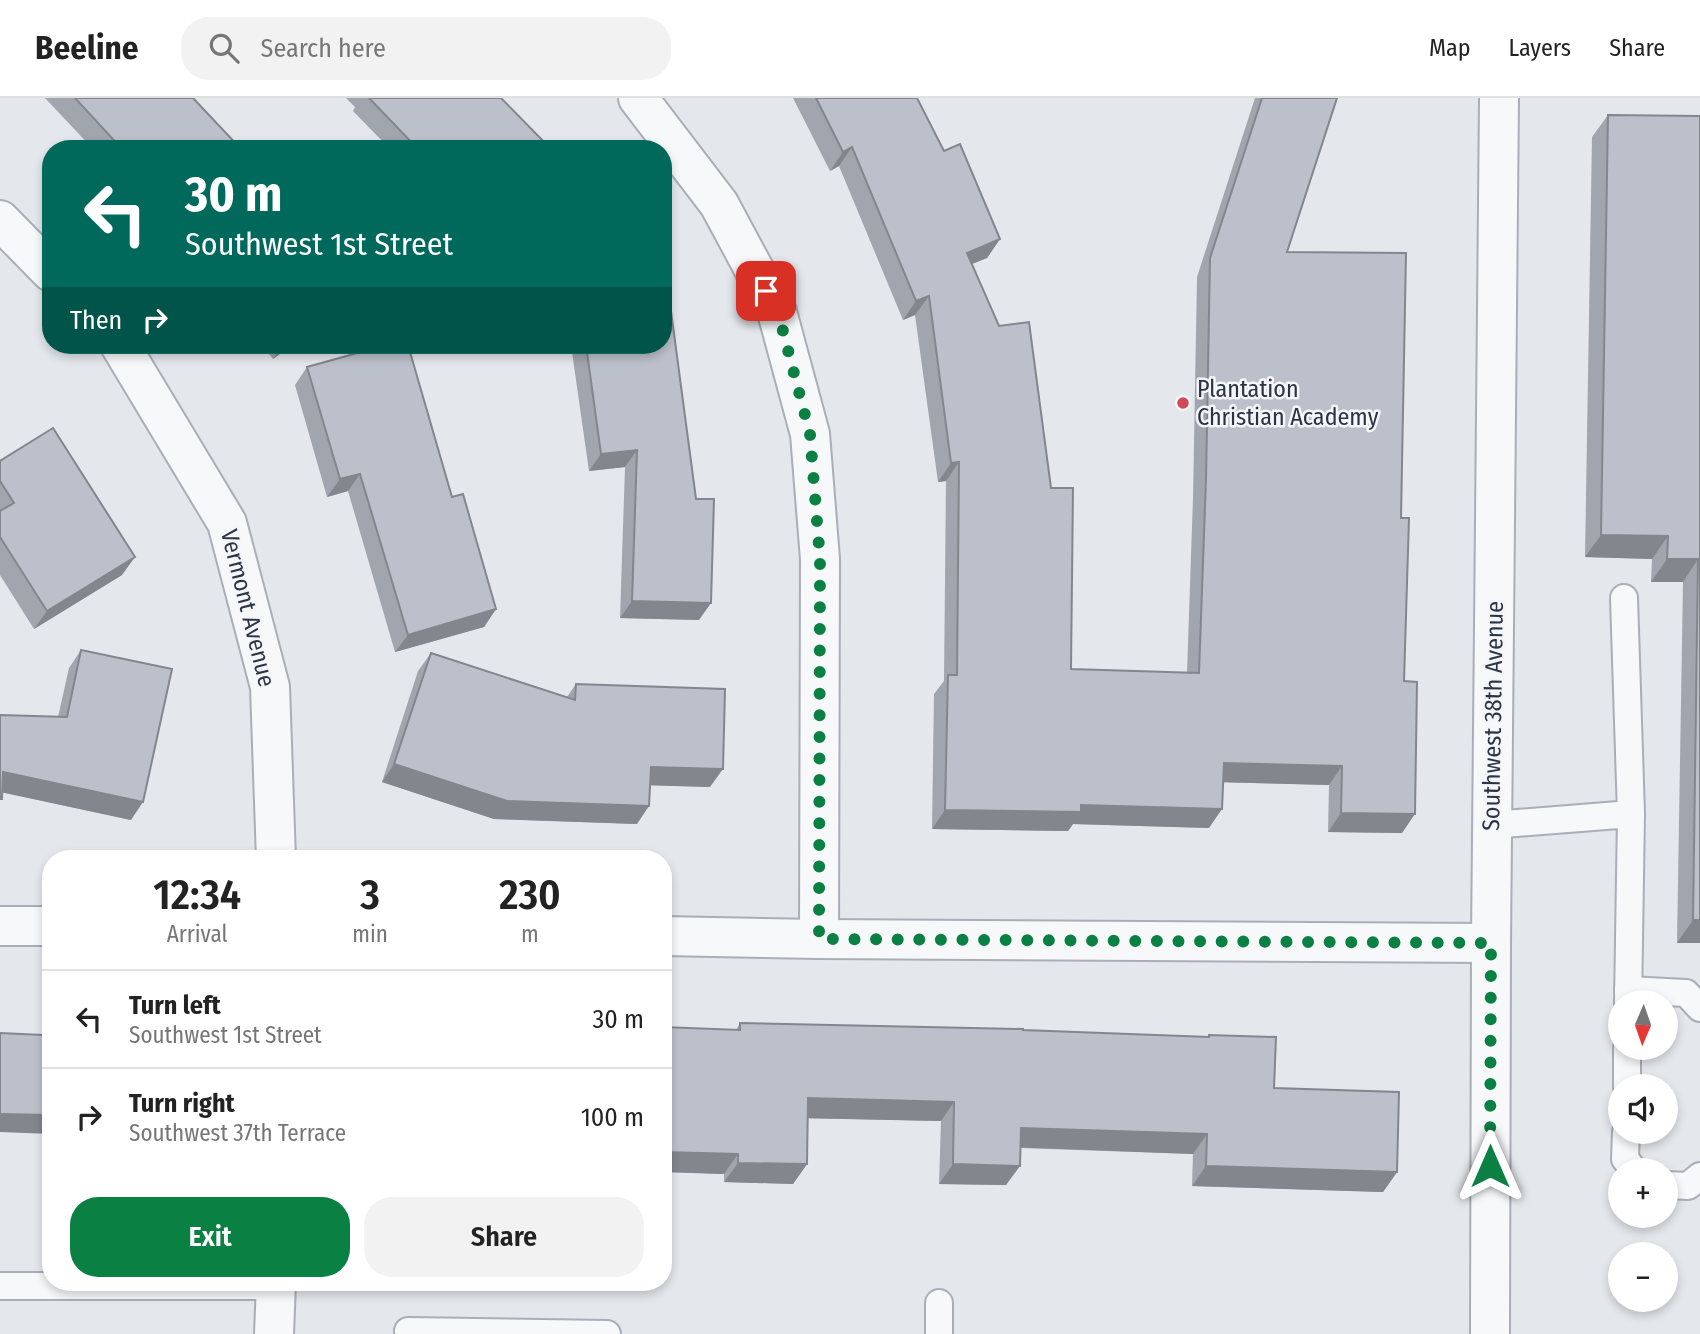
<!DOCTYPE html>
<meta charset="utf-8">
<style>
body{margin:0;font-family:"Fira Sans Condensed",sans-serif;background:#f2f2f2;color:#222;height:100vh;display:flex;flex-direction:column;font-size:26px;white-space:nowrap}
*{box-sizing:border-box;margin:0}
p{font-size:23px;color:#767676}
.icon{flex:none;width:38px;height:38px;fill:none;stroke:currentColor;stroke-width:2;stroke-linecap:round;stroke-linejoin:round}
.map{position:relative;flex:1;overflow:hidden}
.sheet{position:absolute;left:42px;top:752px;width:630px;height:441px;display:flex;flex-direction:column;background:#fff;border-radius:28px;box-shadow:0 4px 10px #0003}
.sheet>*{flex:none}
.hud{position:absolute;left:42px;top:42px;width:630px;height:214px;border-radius:28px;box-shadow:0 4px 10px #0003;background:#00695c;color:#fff;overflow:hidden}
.needle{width:46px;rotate:182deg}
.controls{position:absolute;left:1608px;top:892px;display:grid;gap:14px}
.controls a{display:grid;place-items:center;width:70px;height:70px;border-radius:50%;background:#fff;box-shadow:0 4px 10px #0003;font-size:35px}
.pin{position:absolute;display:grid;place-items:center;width:60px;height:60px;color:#fff;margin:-30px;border-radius:14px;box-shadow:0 4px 10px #0006}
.me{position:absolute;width:77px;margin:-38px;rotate:0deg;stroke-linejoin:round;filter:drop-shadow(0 0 5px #0008)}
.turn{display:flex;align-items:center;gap:24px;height:147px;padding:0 28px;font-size:32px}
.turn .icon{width:91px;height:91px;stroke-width:2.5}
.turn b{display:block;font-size:49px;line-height:60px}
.then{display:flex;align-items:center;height:66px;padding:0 28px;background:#0003;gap:14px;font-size:26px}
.eta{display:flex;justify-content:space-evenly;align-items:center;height:119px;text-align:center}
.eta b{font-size:42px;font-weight:600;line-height:49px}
.cta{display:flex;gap:14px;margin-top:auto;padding:14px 28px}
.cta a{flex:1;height:80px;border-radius:28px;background:#0b8043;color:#fff;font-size:28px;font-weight:600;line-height:80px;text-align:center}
.cta a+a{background:#f2f2f2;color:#222}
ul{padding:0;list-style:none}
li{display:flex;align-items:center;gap:21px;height:98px;padding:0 28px;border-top:2px solid #e0e0e0}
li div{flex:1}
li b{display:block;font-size:26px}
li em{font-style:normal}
header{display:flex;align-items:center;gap:42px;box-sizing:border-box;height:98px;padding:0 35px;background:#fff;border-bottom:2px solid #e0e0e0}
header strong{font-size:33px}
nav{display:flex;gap:38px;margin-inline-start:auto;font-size:24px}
.search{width:490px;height:63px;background:#f2f2f2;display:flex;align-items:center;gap:18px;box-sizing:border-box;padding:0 24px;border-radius:28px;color:#767676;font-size:26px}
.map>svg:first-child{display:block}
</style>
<header>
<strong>Beeline</strong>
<div class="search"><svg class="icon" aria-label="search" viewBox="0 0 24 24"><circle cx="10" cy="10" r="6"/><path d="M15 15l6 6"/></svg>Search here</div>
<nav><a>Map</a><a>Layers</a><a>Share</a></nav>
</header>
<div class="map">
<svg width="1700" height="1236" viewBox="0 0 1700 1236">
<rect width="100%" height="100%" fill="#e4e7ec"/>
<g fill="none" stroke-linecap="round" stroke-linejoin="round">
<defs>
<g id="lane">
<polyline points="1624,500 1631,716"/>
<polyline points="1492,727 1631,716 1628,905"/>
<polyline points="1628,892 1686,895 1700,910"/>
<polyline points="1627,989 1627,950"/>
<polyline points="1626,1034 1625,1061 1635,1073"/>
<polyline points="1666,1087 1688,1088 1700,1078"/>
<polyline points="0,1188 276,1188"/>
<polyline points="409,1236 408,1233 607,1236"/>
<polyline points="939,1236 939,1205"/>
</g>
<g id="street">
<polyline points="638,0 719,106 777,214 810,336 820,461 819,841"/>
<polyline points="0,122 51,174"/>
<polyline points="120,247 227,425 270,589 276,761"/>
<polyline points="0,828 51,828"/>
<polyline points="663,838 819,841 1491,845"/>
<polyline points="274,1236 276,1185"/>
<polyline points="1490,1236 1491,845 1499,0"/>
</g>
</defs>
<use href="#lane" stroke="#a9aeb7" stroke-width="30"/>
<use href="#street" stroke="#a9aeb7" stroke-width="42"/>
<use href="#lane" stroke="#f7f8fa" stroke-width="26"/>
<use href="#street" stroke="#f7f8fa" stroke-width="38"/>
</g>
<g fill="#a1a5ae">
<polygon points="45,0 193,0 241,51 93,51"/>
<polygon points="346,0 501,0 549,49 563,51 390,51 353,13 355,9"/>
<polygon points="793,0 917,0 944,53 1000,141 987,160 972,166 1071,571 1187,575 1193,400 1197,179 1255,0 1337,0 1287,154 1401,420 1404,583 1402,735 1328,734 1329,687 1223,684 1209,730 1073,726 1068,733 932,731 934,596 944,583 946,383 938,384 915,217 903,222 839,68 830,73"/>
<polygon points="1608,17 1700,18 1700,845 1677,845 1683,484 1651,484 1652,461 1585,459 1592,39"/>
<polygon points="262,247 292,247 273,261"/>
<polygon points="571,247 663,247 699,522 620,520 625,369 589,373"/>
<polygon points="307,269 452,399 496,511 484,529 395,554 348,393 327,399 295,287"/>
<polygon points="0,363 122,477 34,531 0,477"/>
<polygon points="81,552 131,722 2,694 0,617 58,619 69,570"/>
<polygon points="431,555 567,599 576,586 710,689 650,687 637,726 494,721 382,684 418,573"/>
<polygon points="740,925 1023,932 1208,939 1209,937 1274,990 1397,1074 1383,1094 1192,1088 1193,1056 1020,1050 1006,1087 939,1086 941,1023 807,1020 807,1066 793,1086 724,1084 724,1076 663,1074 663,929 736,932"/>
</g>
<g fill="#83868d">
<polygon points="852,49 839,68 830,73 843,54"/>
<polygon points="1000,141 987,160 954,173 967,155"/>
<polygon points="929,198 915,217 903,222 916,203"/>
<polygon points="283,247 292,247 273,261"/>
<polygon points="637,352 625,369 589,373 601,356"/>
<polygon points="959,364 946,383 938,384 951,365"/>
<polygon points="360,376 348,393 327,399 340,381"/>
<polygon points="1601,437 1668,438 1652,461 1585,459"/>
<polygon points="135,459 122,477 34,531 47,513"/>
<polygon points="1667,461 1698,461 1683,484 1651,484"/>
<polygon points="632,503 711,505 699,522 620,520"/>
<polygon points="496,511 484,529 395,554 408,537"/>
<polygon points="1224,665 1342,668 1329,687 1211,684"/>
<polygon points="394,666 649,708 637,726 494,721 382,684"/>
<polygon points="651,669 723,671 710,689 638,687"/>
<polygon points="3,674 143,704 131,722 0,694"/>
<polygon points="1081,707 1222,711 1209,730 1073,726 1068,733 932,731 945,712"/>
<polygon points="1341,715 1415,716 1402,735 1328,734"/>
<polygon points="1693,822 1700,822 1700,845 1677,845"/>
<polygon points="808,1000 954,1004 941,1023 794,1020"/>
<polygon points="2,1016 51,1017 51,1036 0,1034 0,1018"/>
<polygon points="1021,1030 1207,1036 1193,1056 1007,1049"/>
<polygon points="663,1054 738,1056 724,1076 663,1074"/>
<polygon points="738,1065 807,1066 793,1086 724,1084"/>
<polygon points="953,1066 1020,1068 1006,1087 939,1086"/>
<polygon points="1206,1068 1397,1074 1383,1094 1192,1088"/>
</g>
<g fill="#bbc0ca" stroke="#83868d" stroke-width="2">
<polygon points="75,0 193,0 241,51 122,51"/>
<polygon points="369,0 501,0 549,49 560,44 563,51 418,51"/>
<polygon points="816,0 917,0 944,53 960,46 1000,141 967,155 999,228 1029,224 1051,390 1073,390 1071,571 1199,575 1206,381 1210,160 1262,0 1337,0 1287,154 1406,155 1401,420 1409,420 1404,583 1417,584 1415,716 1341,715 1342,668 1224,665 1222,711 1081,707 1081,714 945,712 948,577 957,577 959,364 951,365 929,198 916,203 852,49 843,54"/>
<polygon points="1608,17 1700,18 1700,822 1693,822 1698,461 1667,461 1668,438 1601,437"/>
<polygon points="669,198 696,401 714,401 711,505 632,503 637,352 601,356 586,247 663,247 663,199"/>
<polygon points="386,247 408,247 452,399 463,396 496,511 408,537 360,376 340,381 307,269"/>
<polygon points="53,330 135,459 47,513 0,439 0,413 14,405 0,383 0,363"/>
<polygon points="81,552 172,571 143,704 3,674 2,701 0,701 0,617 67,619"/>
<polygon points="431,555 575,602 576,586 725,591 723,671 651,669 649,708 507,703 394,666"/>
<polygon points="740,925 1023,931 1023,932 1209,939 1209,937 1276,939 1274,990 1399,994 1397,1074 1206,1068 1207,1036 1021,1030 1020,1068 953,1066 954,1004 808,1000 807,1066 738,1065 738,1056 663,1054 663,929 740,932"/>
<polygon points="43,933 51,934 51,1017 2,1016 1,1031 0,1031 0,935 43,937"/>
</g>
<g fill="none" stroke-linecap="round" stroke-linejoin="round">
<polyline stroke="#0b8043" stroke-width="12" stroke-dasharray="0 21.6" points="766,193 778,214 810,336 820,461 819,841 1491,845 1490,1068"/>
</g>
<circle fill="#d1495b" stroke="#f4f6f9" stroke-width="2.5" cx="1183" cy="305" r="7"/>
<g text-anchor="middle" stroke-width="5" stroke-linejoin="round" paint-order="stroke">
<g font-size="24" fill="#2b3445" stroke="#f4f6f9" text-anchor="start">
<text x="1197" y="299">Plantation<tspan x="1197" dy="28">Christian Academy</tspan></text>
</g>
<g font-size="24" fill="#2b3445" stroke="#f4f6f9">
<text transform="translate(248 510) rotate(76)" y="8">Vermont Avenue</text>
<text transform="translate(1493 618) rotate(-89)" y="8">Southwest 38th Avenue</text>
</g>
</g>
</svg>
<div class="controls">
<a><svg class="needle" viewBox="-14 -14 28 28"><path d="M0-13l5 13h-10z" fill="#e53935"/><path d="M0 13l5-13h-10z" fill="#767676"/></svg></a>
<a><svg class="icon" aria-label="sound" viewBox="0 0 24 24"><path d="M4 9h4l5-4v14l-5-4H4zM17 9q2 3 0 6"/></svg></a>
<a>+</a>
<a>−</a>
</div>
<div class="pin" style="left:766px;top:193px;background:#d93025"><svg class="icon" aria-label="arrive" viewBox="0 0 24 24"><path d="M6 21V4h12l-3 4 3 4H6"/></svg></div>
<svg class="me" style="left:1490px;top:1068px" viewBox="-20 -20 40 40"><path d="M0-17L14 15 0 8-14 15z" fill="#0b8043" stroke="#fff" stroke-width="4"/></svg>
<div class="hud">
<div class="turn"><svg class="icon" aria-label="left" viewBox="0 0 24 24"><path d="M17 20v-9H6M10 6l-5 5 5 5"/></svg><div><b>30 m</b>Southwest 1st Street</div></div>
<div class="then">Then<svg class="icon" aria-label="right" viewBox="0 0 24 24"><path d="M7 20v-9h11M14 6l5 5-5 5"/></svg></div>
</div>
<section class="sheet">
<div class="eta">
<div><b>12:34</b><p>Arrival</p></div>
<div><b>3</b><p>min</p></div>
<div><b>230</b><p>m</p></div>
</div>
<ul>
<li><svg class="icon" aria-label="left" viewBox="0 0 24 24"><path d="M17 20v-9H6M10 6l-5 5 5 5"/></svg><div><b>Turn left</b><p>Southwest 1st Street</p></div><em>30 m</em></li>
<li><svg class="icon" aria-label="right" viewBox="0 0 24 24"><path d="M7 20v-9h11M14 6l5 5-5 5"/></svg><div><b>Turn right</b><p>Southwest 37th Terrace</p></div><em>100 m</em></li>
</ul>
<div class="cta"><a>Exit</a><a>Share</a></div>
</section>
</div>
